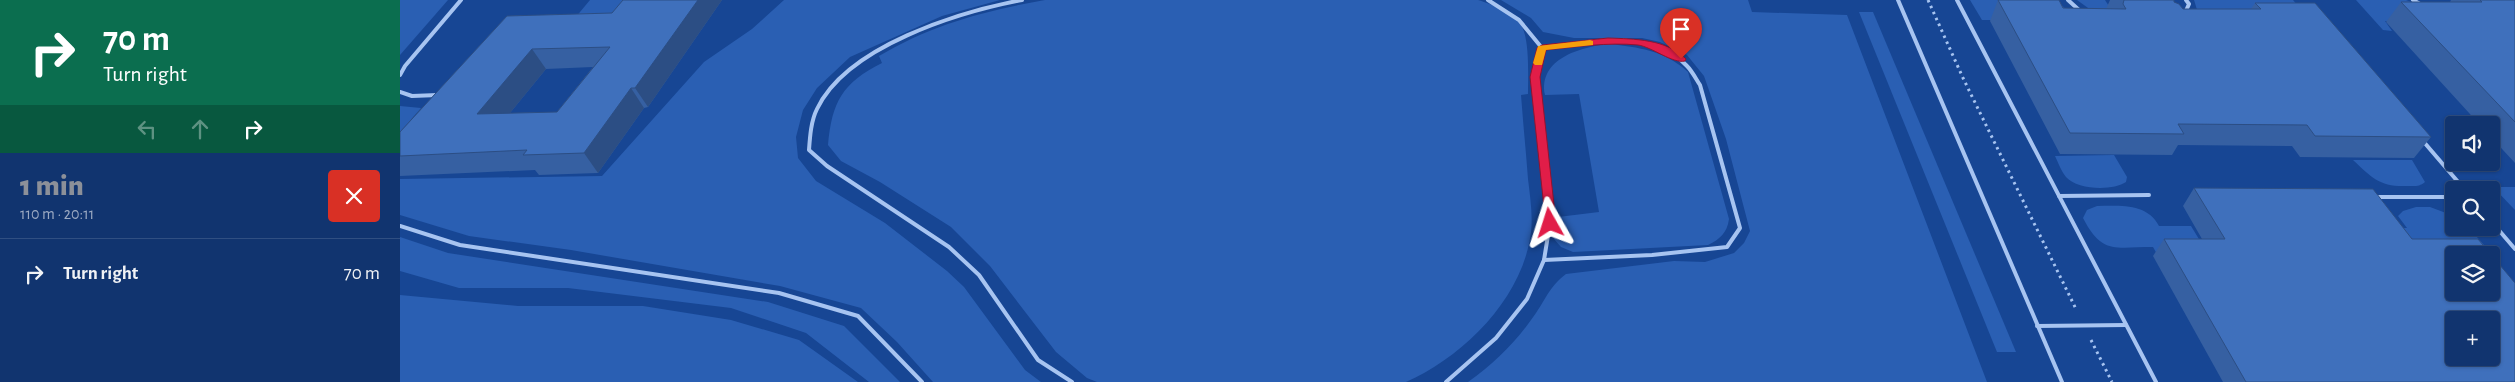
<!DOCTYPE html>
<meta charset="utf-8">
<style>
body{margin:0;font-family:"Alegreya Sans",sans-serif;background:#1a3c74;color:#f1f3f6;height:100vh;display:flex;flex-direction:column;font-size:19px;white-space:nowrap}
*{box-sizing:border-box;margin:0}
p{font-size:16px;color:#9caac3}
.icon{flex:none;width:28px;height:28px;fill:none;stroke:currentColor;stroke-width:2;stroke-linecap:round;stroke-linejoin:round}
.map{position:relative;flex:1;overflow:hidden}
.details{display:flex;flex-direction:column;background:#11346f;width:400px}
.details>*{flex:none}
.top-card{background:#0b6e4f;color:#fff;overflow:hidden}
.tools{position:absolute;left:2045px;top:116px;display:grid;gap:10px}
.tools a{display:grid;place-items:center;width:55px;height:55px;border-radius:5px;background:#11346f;box-shadow:0 1px 4px #0004,0 0 0 1px #304f82;font-size:25px}
.pin{position:absolute;display:grid;place-items:center;width:42px;height:42px;color:#fff;margin:-51px -21px;border-radius:50% 50% 50% 0;rotate:-45deg;box-shadow:0 0 5px #0007}
.pin .icon{rotate:45deg}
.me{position:absolute;width:55px;margin:-28px;rotate:354deg;stroke-linejoin:round;filter:drop-shadow(0 0 4px #0008)}
.turn{display:flex;align-items:center;gap:18px;height:105px;padding:0 20px;font-size:22px}
.turn .icon{width:65px;height:65px;stroke-width:2.5}
.turn b{display:block;font-size:35px;line-height:42px}
.lanes{display:flex;align-items:center;height:48px;padding:0 20px;background:#0003;justify-content:center;gap:25px;direction:ltr}
.lanes .off{opacity:.35}
.round{display:grid;place-items:center;flex:none;width:52px;height:52px;border-radius:5px;background:#1a3c74}
.head{display:flex;align-items:center;justify-content:space-between;height:85px;padding:0 20px}
h1{font-size:30px;font-weight:800;line-height:38px;color:#8c9099}
ul{padding:0;list-style:none}
li{display:flex;align-items:center;gap:15px;height:70px;padding:0 20px;border-top:1px solid #304f82}
li div{flex:1}
li b{display:block;font-size:19px}
li em{font-style:normal}
main{display:flex;flex:1;min-height:0}
.map>svg:first-child{display:block}
</style>
<main>
<section class="details">
<div class="top-card">
<div class="turn"><svg class="icon" aria-label="right" viewBox="0 0 24 24"><path d="M7 20v-9h11M14 6l5 5-5 5"/></svg><div><b>70 m</b>Turn right</div></div>
<div class="lanes"><svg class="icon off" aria-label="left" viewBox="0 0 24 24"><path d="M17 20v-9H6M10 6l-5 5 5 5"/></svg><svg class="icon off" aria-label="ahead" viewBox="0 0 24 24"><path d="M12 20V5M6 11l6-6 6 6"/></svg><svg class="icon" aria-label="right" viewBox="0 0 24 24"><path d="M7 20v-9h11M14 6l5 5-5 5"/></svg></div>
</div>
<div class="head"><div><h1>1 min</h1><p>110 m · 20:11</p></div><a class="round" style="background:#d93025;color:#fff"><svg class="icon" aria-label="close" viewBox="0 0 24 24"><path d="M6 6l12 12M18 6L6 18"/></svg></a></div>
<ul>
<li><svg class="icon" aria-label="right" viewBox="0 0 24 24"><path d="M7 20v-9h11M14 6l5 5-5 5"/></svg><div><b>Turn right</b></div><em>70 m</em></li>
</ul>
</section>
<div class="map">
<svg width="2115" height="382" viewBox="0 0 2115 382">
<rect width="100%" height="100%" fill="#174694"/>
<g fill="#2a5fb3">
<polygon points="0,0 48,0 0,55"/>
<polygon points="190,0 246,0 229,22 170,24"/>
<polygon points="384,0 600,0 542,16 450,57 417,88 403,110 396,137 398,158 416,181 485,223 547,271 564,287 625,370 641,382 533,382 497,342 461,308 380,286 171,250 69,236 0,215 0,179 202,176 304,62 352,29"/>
<path d="M645 0H1078C1091 4 1113 12 1121 25 1130 39 1128 77 1128 94L1121 95C1123 123 1126 151 1128 179 1130 196 1133 215 1131 232 1123 298 1064 356 1006 382H697L687 378 656 352 590 266 551 227 480 182 441 161 428 145C432 102 442 83 482 63L479 56C533 24 584 11 645 0Z"/>
<path d="M1101 0H1348L1352 12 1447 15 1587 382H1068C1095 363 1117 341 1136 313 1147 297 1150 286 1166 274L1274 261 1305 262 1334 253 1344 243 1350 231 1326 139 1304 76 1287 55 1260 42 1242 38H1174L1143 32 1131 18Z"/>
<polygon points="1570,0 1656,0 1671,14 1650,20 1582,20"/>
<polygon points="1677,0 1705,0 1712,11 1695,13"/>
<polygon points="1794,0 1893,0 1911,21 1798,13"/>
<polygon points="1956,0 2006,0 2064,22 1985,21 1992,31 1983,30"/>
<polygon points="1459,12 1473,12 1616,352 1597,352"/>
<path d="M1209 44C1238 47 1266 51 1288 72L1329 219C1327 233 1320 239 1308 245L1173 252 1161 247 1154 239 1158 217 1199 212 1179 94 1145 95C1138 59 1180 47 1209 44Z"/>
<polygon points="0,106 21,108 2,130 0,160"/>
<path d="M1714 155 1727 177 1726 182C1713 191 1677 190 1666 177 1661 171 1658 162 1655 156Z"/>
<path d="M1953 160H2012L2025 182C2019 187 2015 186 2007 186 1980 187 1972 178 1953 160Z"/>
<polygon points="2093,187 2115,187 2115,210"/>
<path d="M1697 206C1720 206 1747 203 1759 226H1791L1808 254H1757L1753 247C1715 247 1702 255 1683 218L1687 210Z"/>
<polygon points="2016,207 2030,207 2054,216 2054,228 2069,228 2091,253 2090,255 1999,254 1979,228 2007,228 1998,216 2003,211"/>
<polygon points="0,237 48,253 368,302 444,326 500,382 469,382 406,333 331,308 168,288 59,288 0,271"/>
<polygon points="0,295 118,306 243,306 331,320 399,340 458,382 0,382"/>
</g>
<g fill="none" stroke-linecap="round" stroke-linejoin="round">
<g stroke="#a7c4f1" stroke-width="3" stroke-dasharray="2.5 4" stroke-linecap="butt">
<polyline points="1528,0 1563,78 1676,309"/>
<polyline points="1691,340 1712,382"/>
</g>
<g stroke="#a7c4f1" stroke-width="4">
<path d="M622 0C559 12 447 46 417 109 411 121 410 136 409 150L427 166 549 247 579 275 638 360 672 382"/>
<polyline points="1498,0 1662,382"/>
<polyline points="1557,0 1756,382"/>
<polyline points="1668,0 1679,10"/>
<polyline points="2013,0 2020,4"/>
<polyline points="1785,13 1789,4 1786,0"/>
<path d="M1142 48C1187 42 1251 28 1287 66 1292 71 1296 79 1300 85L1340 228 1327 247 1252 255 1144 260"/>
<polyline points="0,75 5,66 61,0"/>
<polyline points="0,92 12,96 38,95"/>
<polyline points="2023,141 2065,190"/>
<polyline points="1659,196 1749,195"/>
<polyline points="1976,197 2054,197"/>
<polyline points="2091,221 2115,249"/>
<polyline points="0,226 60,245 379,293 458,316 522,382"/>
<polyline points="1637,326 1726,325"/>
<polyline points="1046,382 1096,338 1127,299 1144,260 1150,223 1135,77 1142,48 1119,20 1088,0"/>
</g>
</g>
<g fill="#3660a2" fill-rule="evenodd">
<path d="M223 0H322L248 107 244 108 198 173 139 175 135 170 0 176V132L107 16 212 13ZM193 67 157 112 110 113 146 69Z"/>
<polygon points="1598,0 1663,8 1706,9 1710,0 1774,0 1774,2 1783,9 1851,9 1855,3 2031,137 2014,158 1900,157 1892,146 1778,145 1772,155 1660,154 1590,21"/>
<polygon points="2051,0 2115,0 2115,163 2091,137 2091,125 2080,125 1986,22 2001,2 2050,2"/>
<polygon points="1794,188 2115,382 1823,382 1753,256 1764,239 1802,239 1783,206"/>
</g>
<g fill="#2c4e84">
<polygon points="298,0 322,0 248,107 235,88"/>
<polygon points="132,49 146,69 93,134 77,114"/>
<polygon points="231,88 244,108 198,173 184,153"/>
</g>
<g fill="#3f70bc" stroke="#2c4e84" fill-rule="evenodd">
<path d="M223 0H298L235 88H231L184 153 123 155 127 150 0 156V132L107 16 212 13ZM210 47 157 112 77 114 132 49Z"/>
<polygon points="1598,0 1659,0 1663,8 1726,9 1723,4 1724,0 1774,0 1774,2 1779,4 1783,9 1861,9 1855,3 1915,3 2031,137 1915,136 1907,125 1778,124 1784,134 1670,133"/>
<polygon points="2080,0 2115,0 2115,122 2001,2 2082,2"/>
<path d="M1794 188 1973 189 2012 239H2078L2115 283V382H1846L1764 239H1825ZM2054 255H2091V292H2054ZM2054 320H2091V358H2054Z"/>
</g>
<path fill="#e11d48" stroke="#92132f" d="M1208 38C1234 39 1267 39 1286 59L1285 61C1273 64 1252 47 1238 45 1208 42 1176 47 1146 50L1140 77 1156 223 1150 227 1146 226 1130 77 1137 48 1142 45Z"/>
<polygon fill="#f59e0b" points="1190,40 1193,41 1193,45 1146,50 1142,65 1135,65 1133,63 1138,46"/>
</svg>
<div class="tools">
<a><svg class="icon" aria-label="sound" viewBox="0 0 24 24"><path d="M4 9h4l5-4v14l-5-4H4zM17 9q2 3 0 6"/></svg></a>
<a><svg class="icon" aria-label="search" viewBox="0 0 24 24"><circle cx="10" cy="10" r="6"/><path d="M15 15l6 6"/></svg></a>
<a><svg class="icon" aria-label="layers" viewBox="0 0 24 24"><path d="M12 4l9 5-9 5-9-5zM3 14l9 5 9-5"/></svg></a>
<a>+</a>
</div>
<div class="pin" style="left:1281px;top:59px;background:#d93025"><svg class="icon" aria-label="arrive" viewBox="0 0 24 24"><path d="M6 21V4h12l-3 4 3 4H6"/></svg></div>
<svg class="me" style="left:1150px;top:223px" viewBox="-20 -20 40 40"><path d="M0-17L14 15 0 8-14 15z" fill="#e11d48" stroke="#fff" stroke-width="4"/></svg>
</div>
</main>
